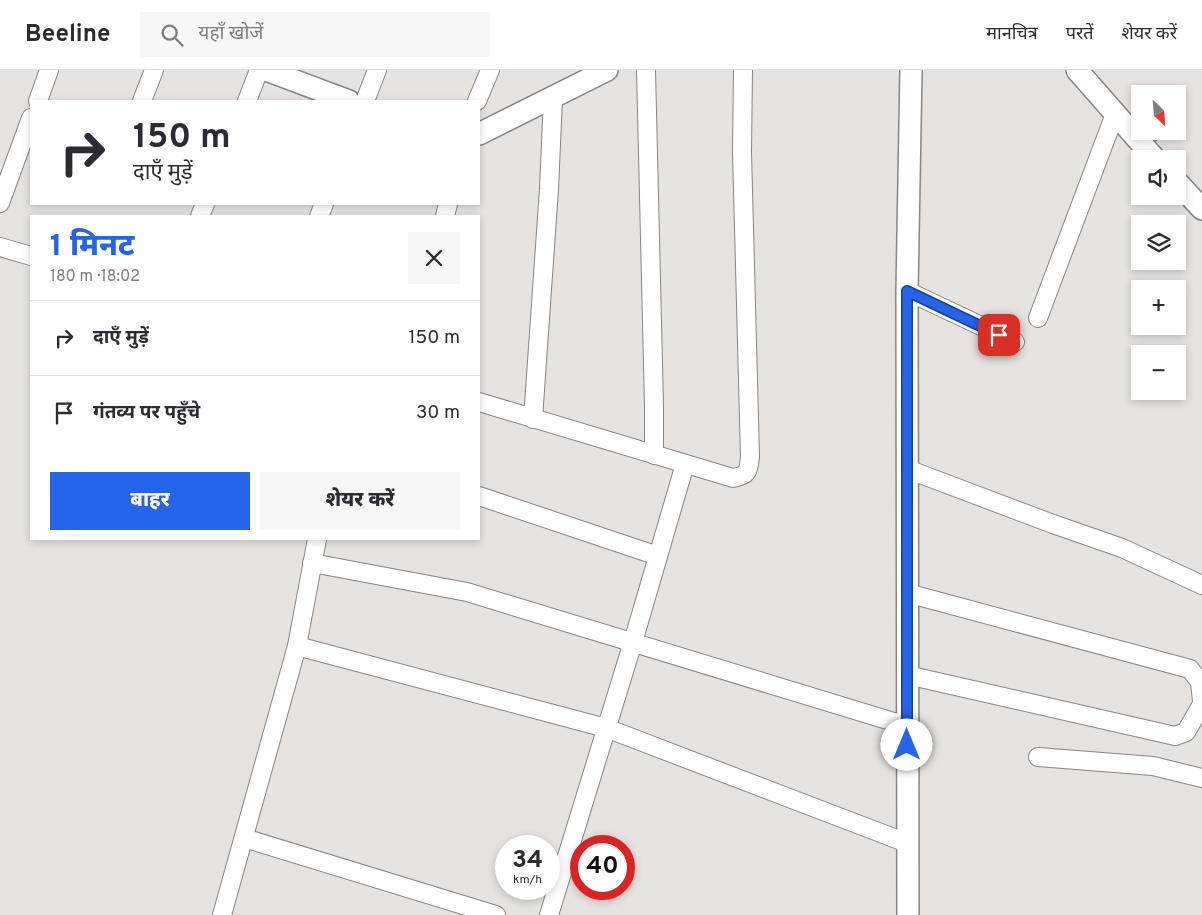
<!DOCTYPE html>
<html lang="hi">
<meta charset="utf-8">
<style>
body{margin:0;font-family:Overpass,"Noto Sans Devanagari",sans-serif;background:#f7f7f7;color:#2b2b33;height:100vh;display:flex;flex-direction:column;font-size:19px;white-space:nowrap}
*{box-sizing:border-box;margin:0}
p{font-size:16px;color:#7c7c81}
.icon{flex:none;width:28px;height:28px;fill:none;stroke:currentColor;stroke-width:2;stroke-linecap:round;stroke-linejoin:round}
.map{position:relative;flex:1;overflow:hidden}
.panel{position:absolute;left:30px;top:145px;width:450px;height:325px;display:flex;flex-direction:column;background:#fff;border-radius:0px;box-shadow:0 2px 8px #0003}
.panel>*{flex:none}
.hud{position:absolute;left:30px;top:30px;width:450px;height:105px;border-radius:0px;box-shadow:0 2px 8px #0003;background:#fff;color:#2b2b33;overflow:hidden}
.needle{width:32px;rotate:155deg}
.tools{position:absolute;left:1131px;top:15px;display:grid;gap:10px}
.tools a{display:grid;place-items:center;width:55px;height:55px;border-radius:0px;background:#fff;box-shadow:0 2px 8px #0003;font-size:25px}
.speed{position:absolute;left:495px;top:765px;display:flex;gap:10px;font-size:25px;font-weight:700;text-align:center}
.speed>*{display:grid;place-content:center;width:65px;height:65px;border-radius:50%;background:#fff;box-shadow:0 2px 8px #0003;line-height:1}
.speed small{font-size:12px;font-weight:400}
.speed .limit{border:8px solid #d22;background:#fff;color:#111}
.pin{position:absolute;display:grid;place-items:center;width:42px;height:42px;color:#fff;margin:-21px;border-radius:10px;box-shadow:0 2px 8px #0006}
.me{position:absolute;width:55px;margin:-28px;rotate:0deg;stroke-linejoin:round;filter:drop-shadow(0 0 4px #0008)}
.turn{display:flex;align-items:center;gap:18px;height:105px;padding:0 20px;font-size:22px}
.turn .icon{width:65px;height:65px;stroke-width:2.5}
.turn b{display:block;font-size:35px;line-height:42px}
.round{display:grid;place-items:center;flex:none;width:52px;height:52px;border-radius:0px;background:#f7f7f7}
.overview{display:flex;align-items:center;justify-content:space-between;height:85px;padding:0 20px}
h1{font-size:30px;font-weight:800;line-height:38px;color:#2563eb}
.cta{display:flex;gap:10px;margin-top:auto;padding:10px 20px}
.cta a{flex:1;height:58px;border-radius:0px;background:#2563eb;color:#fff;font-size:20px;font-weight:800;line-height:58px;text-align:center}
.cta a+a{background:#f7f7f7;color:#2b2b33}
ul{padding:0;list-style:none}
li{display:flex;align-items:center;gap:15px;height:75px;padding:0 20px;border-top:1px solid #e1e1e2}
li div{flex:1}
li b{display:block;font-size:19px}
li em{font-style:normal}
header{display:flex;align-items:center;gap:30px;box-sizing:border-box;height:70px;padding:0 25px;background:#fff;border-bottom:1px solid #e1e1e2}
header strong{font-size:24px}
nav{display:flex;gap:28px;margin-inline-start:auto;font-size:18px}
.search{width:350px;height:45px;background:#f7f7f7;display:flex;align-items:center;gap:12px;box-sizing:border-box;padding:0 18px;border-radius:0px;color:#7c7c81;font-size:19px}
.map>svg:first-child{display:block}
</style>
<header>
<strong>Beeline</strong>
<div class="search"><svg class="icon" aria-label="search" viewBox="0 0 24 24"><circle cx="10" cy="10" r="6"/><path d="M15 15l6 6"/></svg>यहाँ खोजें</div>
<nav><a>मानचित्र</a><a>परतें</a><a>शेयर करें</a></nav>
</header>
<div class="map">
<svg width="1202" height="845" viewBox="0 0 1202 845">
<rect width="100%" height="100%" fill="#e5e2df"/>
<polygon fill="#a9a6a3" stroke="#827f7d" points="1147,61 1165,61 1156,71"/>
<g fill="none" stroke-linecap="round" stroke-linejoin="round">
<defs>
<g id="minor">
<polyline points="646,0 654,336 654,385"/>
<polyline points="38,31 49,0"/>
<polyline points="142,31 154,0"/>
<polyline points="247,31 259,0"/>
<polyline points="365,31 377,0"/>
<polyline points="477,31 490,0"/>
<polyline points="0,133 31,48"/>
<polyline points="200,146 205,134"/>
<polyline points="319,146 324,134"/>
<polyline points="445,146 448,134"/>
<polyline points="0,177 31,186"/>
<polyline points="907,221 1015,272"/>
<polyline points="1038,248 1115,44"/>
<path d="M479 332 733 408C749 405 748 401 750 387L742 82 743 0"/>
<polyline points="533,349 549,119 553,28"/>
<polyline points="907,399 1053,454 1122,478 1202,515"/>
<polyline points="479,426 658,486"/>
<polyline points="312,493 467,522 907,656"/>
<polyline points="907,523 1190,599 1200,612 1202,631"/>
<polyline points="297,576 606,658 907,773"/>
<polyline points="907,605 1175,666 1186,662 1202,634"/>
<polyline points="1038,687 1153,696 1202,708"/>
<polyline points="244,768 496,845"/>
<polyline points="222,845 297,576 317,469"/>
<polyline points="549,845 633,572 685,394"/>
</g>
<g id="tertiary">
<polyline points="266,0 349,31"/>
<polyline points="1077,0 1155,89"/>
<polyline points="479,64 607,0"/>
<polyline points="1178,113 1202,139"/>
<polyline points="908,845 907,221 911,0"/>
</g>
</defs>
<use href="#minor" stroke="#888583" stroke-width="20"/>
<use href="#tertiary" stroke="#888583" stroke-width="24"/>
<use href="#minor" stroke="#fff" stroke-width="18"/>
<use href="#tertiary" stroke="#fff" stroke-width="21"/>
</g>
<g fill="none" stroke-linecap="round" stroke-linejoin="round">
<defs>
<polyline id="route" points="907,675 907,221 999,265"/>
</defs>
<use href="#route" stroke="#184099" stroke-width="12"/>
<use href="#route" stroke="#2563eb" stroke-width="9"/>
</g>
</svg>
<div class="tools">
<a><svg class="needle" viewBox="-14 -14 28 28"><path d="M0-13l5 13h-10z" fill="#e53935"/><path d="M0 13l5-13h-10z" fill="#7c7c81"/></svg></a>
<a><svg class="icon" aria-label="sound" viewBox="0 0 24 24"><path d="M4 9h4l5-4v14l-5-4H4zM17 9q2 3 0 6"/></svg></a>
<a><svg class="icon" aria-label="layers" viewBox="0 0 24 24"><path d="M12 4l9 5-9 5-9-5zM3 14l9 5 9-5"/></svg></a>
<a>+</a>
<a>−</a>
</div>
<div class="speed"><div>34<small>km/h</small></div><div class="limit">40</div></div>
<div class="pin" style="left:999px;top:265px;background:#d93025"><svg class="icon" aria-label="arrive" viewBox="0 0 24 24"><path d="M6 21V4h12l-3 4 3 4H6"/></svg></div>
<svg class="me" style="left:907px;top:675px" viewBox="-20 -20 40 40"><circle r="19" fill="#fff"/><path d="M0-13L10 11 0 6-10 11z" fill="#2563eb"/></svg>
<div class="hud">
<div class="turn"><svg class="icon" aria-label="right" viewBox="0 0 24 24"><path d="M7 20v-9h11M14 6l5 5-5 5"/></svg><div><b>150 m</b>दाएँ मुड़ें</div></div>
</div>
<section class="panel">
<div class="overview"><div><h1>1 मिनट</h1><p>180 m · 18:02</p></div><a class="round"><svg class="icon" aria-label="close" viewBox="0 0 24 24"><path d="M6 6l12 12M18 6L6 18"/></svg></a></div>
<ul>
<li><svg class="icon" aria-label="right" viewBox="0 0 24 24"><path d="M7 20v-9h11M14 6l5 5-5 5"/></svg><div><b>दाएँ मुड़ें</b></div><em>150 m</em></li>
<li><svg class="icon" aria-label="arrive" viewBox="0 0 24 24"><path d="M6 21V4h12l-3 4 3 4H6"/></svg><div><b>गंतव्य पर पहुँचे</b></div><em>30 m</em></li>
</ul>
<div class="cta"><a>बाहर</a><a>शेयर करें</a></div>
</section>
</div>
